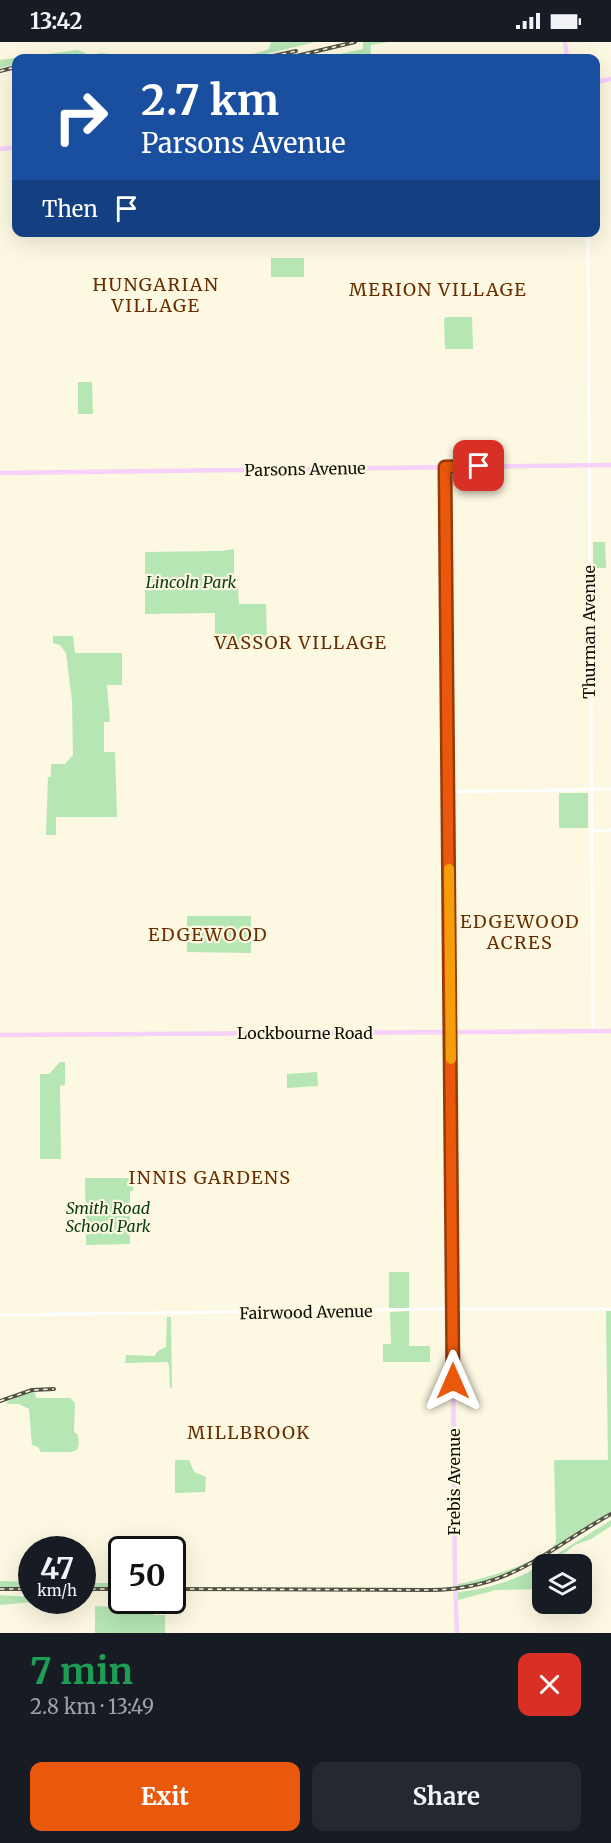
<!DOCTYPE html>
<meta charset="utf-8">
<style>
body{margin:0;font-family:Merriweather,serif;background:#242831;color:#f1f3f6;height:100vh;display:flex;flex-direction:column;font-size:22px;white-space:nowrap}
*{box-sizing:border-box;margin:0}
p{font-size:20px;color:#9ea1a6}
.icon{flex:none;width:33px;height:33px;fill:none;stroke:currentColor;stroke-width:2;stroke-linecap:round;stroke-linejoin:round}
.map{position:relative;height:1591px;overflow:hidden}
.details{display:flex;flex-direction:column;background:#171b24;flex:1}
.details>*{flex:none}
.banner{position:absolute;left:12px;top:12px;width:588px;height:183px;border-radius:12px;box-shadow:0 6px 24px #0002;background:#1a4fa0;color:#fff;overflow:hidden}
.fabs{position:absolute;left:532px;top:1512px;display:grid;gap:12px}
.fabs a{display:grid;place-items:center;width:60px;height:60px;border-radius:12px;background:#171b24;box-shadow:0 6px 24px #0002;font-size:30px}
.speed{position:absolute;left:18px;top:1494px;display:flex;gap:12px;font-size:30px;font-weight:700;text-align:center}
.speed>*{display:grid;place-content:center;width:78px;height:78px;border-radius:50%;background:#171b24;box-shadow:0 6px 24px #0002;line-height:1}
.speed small{font-size:15px;font-weight:400}
.speed .limit{border:3px solid #111;border-radius:9px;background:#fff;color:#111}
.pin{position:absolute;display:grid;place-items:center;width:51px;height:51px;color:#fff;margin:-26px;border-radius:12px;box-shadow:0 3px 9px #0006}
.me{position:absolute;width:66px;margin:-33px;rotate:0deg;stroke-linejoin:round;filter:drop-shadow(0 0 4px #0008)}
.turn{display:flex;align-items:center;gap:21px;height:126px;padding:0 30px;font-size:27px}
.turn .icon{width:78px;height:78px;stroke-width:2.5}
.turn b{display:block;font-size:42px;line-height:51px}
.then{display:flex;align-items:center;height:57px;padding:0 30px;background:#0003;gap:12px;font-size:22px}
.round{display:grid;place-items:center;flex:none;width:63px;height:63px;border-radius:12px;background:#242831}
.headline{display:flex;align-items:center;justify-content:space-between;height:102px;padding:0 30px}
h1{font-size:36px;font-weight:700;line-height:45px;color:#1e9e55}
.cta{display:flex;gap:12px;margin-top:auto;padding:12px 30px}
.cta a{flex:1;height:69px;border-radius:12px;background:#ea580c;color:#fff;font-size:24px;font-weight:700;line-height:69px;text-align:center}
.cta a+a{background:#242831;color:#f1f3f6}
.status{display:flex;justify-content:space-between;align-items:center;height:42px;padding:0 30px;background:#171b24;direction:ltr}
.status svg{height:16px;fill:currentColor}
.map>svg:first-child{display:block}
</style>
<div class="status"><b>13:42</b><svg viewBox="0 0 49 12"><path d="M0 12V9h3v3zM5 12V6h3v6zM10 12V3h3v9zM15 12V0h3v12zM26 1h20v11H26zM47 4h2v5h-2z"/></svg></div>
<div class="map">
<svg width="611" height="1591" viewBox="0 0 611 1591">
<rect width="100%" height="100%" fill="#fdf8e1"/>
<g fill="#b5e6b4">
<path d="M271 0H315L250 16H219L220 12C242 16 248 14 269 7Z"/>
<polygon points="363,0 388,0 371,3 370,16 336,16 340,12 363,7"/>
<polygon points="78,8 89,13 101,11 140,16 183,13 198,16 16,16 16,22 0,26 0,18"/>
<rect x="271" y="216" width="33" height="19"/>
<polygon points="446,275 472,275 473,307 445,307 444,277"/>
<polygon points="78,340 92,340 93,372 78,372"/>
<polygon points="593,500 605,500 606,526 593,526"/>
<polygon points="234,507 234,545 238,546 239,562 266,562 267,603 215,604 215,571 145,572 145,510 221,509"/>
<polygon points="53,594 73,594 75,611 122,611 122,643 107,643 110,680 104,680 104,710 115,710 117,775 56,775 56,793 46,793 48,735 51,735 51,722 65,722 73,713 72,659 66,611 60,603 53,601"/>
<rect x="559" y="751" width="29" height="35"/>
<polygon points="187,874 251,874 251,911 187,910"/>
<polygon points="60,1020 65,1020 65,1043 60,1044 61,1117 40,1117 40,1032 49,1032"/>
<polygon points="317,1030 318,1044 287,1046 287,1032"/>
<polygon points="85,1136 133,1136 133,1149 130,1149 130,1202 86,1203"/>
<rect x="389" y="1230" width="20" height="36"/>
<polygon points="409,1269 409,1304 430,1304 430,1320 383,1320 383,1302 391,1302 390,1270"/>
<path d="M606 1269H611V1470L520 1526 485 1539 458 1545V1542C484 1537 539 1521 556 1501L554 1418H608Z"/>
<polygon points="167,1275 171,1275 172,1345 170,1346 169,1323 167,1320 125,1321 126,1313 154,1314 159,1308 166,1305"/>
<polygon points="35,1349 36,1356 70,1356 75,1361 74,1390 78,1393 79,1401 77,1408 71,1410 41,1410 38,1405 32,1403 29,1367 19,1362 7,1362 7,1360 28,1350"/>
<polygon points="175,1418 189,1418 194,1430 206,1435 205,1450 175,1451"/>
<path d="M611 1478V1484L591 1497 575 1503 555 1518V1522H543V1547L496 1548 458 1558V1550C482 1548 505 1541 527 1531Z"/>
<polygon points="119,1501 124,1503 177,1503 178,1541 176,1544 173,1544 172,1508 122,1508 121,1545 83,1546 83,1541 118,1541 117,1503"/>
<polygon points="0,1539 31,1540 31,1546 0,1546"/>
<polygon points="0,1553 31,1555 32,1558 44,1559 0,1563"/>
<polygon points="95,1564 154,1567 154,1573 165,1573 165,1591 95,1591"/>
</g>
<g fill="none" stroke-linecap="round" stroke-linejoin="round">
<g stroke="#fff" stroke-width="3">
<polyline points="588,190 593,989"/>
<polyline points="448,750 611,747"/>
<polyline points="591,789 611,788"/>
<polyline points="0,1273 435,1267 611,1267"/>
</g>
<g stroke="#f5d1fb" stroke-width="4.5">
<polyline points="565,0 567,16"/>
<polyline points="596,40 611,37"/>
<polyline points="0,107 16,105"/>
<polyline points="445,425 455,1538 457,1591"/>
<polyline points="0,431 611,423"/>
<polyline points="0,993 611,989"/>
</g>
<defs>
<g id="rail">
<polyline points="264,16 296,9"/>
<polyline points="288,16 355,0"/>
<polyline points="0,29 16,25"/>
<polyline points="0,1359 32,1348 54,1347"/>
<polyline points="0,1547 32,1547"/>
<polyline points="82,1547 122,1547"/>
<path d="M172 1547 431 1548C512 1547 546 1508 611 1472"/>
</g>
</defs>
<use href="#rail" stroke="#545245" stroke-width="4"/>
<use href="#rail" stroke="#fdf8e1" stroke-width="1.5" stroke-dasharray="4.5" stroke-linecap="butt"/>
</g>
<g fill="none" stroke-linecap="round" stroke-linejoin="round">
<defs>
<polyline id="route" points="453,1339 445,425 479,424"/>
</defs>
<use href="#route" stroke="#983908" stroke-width="15"/>
<use href="#route" stroke="#ea580c" stroke-width="10"/>
<polyline stroke="#f59e0b" stroke-width="10" points="449,827 451,1017"/>
</g>
<g text-anchor="middle" stroke-width="4.5" stroke-linejoin="round" paint-order="stroke">
<g font-size="16" fill="#0f0e06" stroke="#fdf8e1">
<text transform="translate(305 427) rotate(-1)" y="6">Parsons Avenue</text>
<text transform="translate(589 590) rotate(-90)" y="6">Thurman Avenue</text>
<text x="305" y="997">Lockbourne Road</text>
<text transform="translate(306 1270) rotate(-1)" y="6">Fairwood Avenue</text>
<text transform="translate(454 1440) rotate(-90)" y="6">Frebis Avenue</text>
</g>
<g font-size="16" font-style="italic" fill="#0a3c0f" stroke="#fdf8e1">
<text x="191" y="546">Lincoln Park</text>
<text x="108" y="1172">Smith Road<tspan x="108" dy="18">School Park</tspan></text>
</g>
<g font-size="18" letter-spacing="1.5" fill="#692e00" stroke="#fdf8e1">
<text x="156" y="249">HUNGARIAN<tspan x="156" dy="21">VILLAGE</tspan></text>
<text x="438" y="254">MERION VILLAGE</text>
<text x="301" y="607">VASSOR VILLAGE</text>
<text x="520" y="886">EDGEWOOD<tspan x="520" dy="21">ACRES</tspan></text>
<text x="208" y="899">EDGEWOOD</text>
<text x="210" y="1142">INNIS GARDENS</text>
<text x="249" y="1397">MILLBROOK</text>
</g>
</g>
</svg>
<div class="fabs">
<a><svg class="icon" aria-label="layers" viewBox="0 0 24 24"><path d="M12 4l9 5-9 5-9-5zM3 14l9 5 9-5"/></svg></a>
</div>
<div class="speed"><div>47<small>km/h</small></div><div class="limit">50</div></div>
<div class="pin" style="left:479px;top:424px;background:#d93025"><svg class="icon" aria-label="arrive" viewBox="0 0 24 24"><path d="M6 21V4h12l-3 4 3 4H6"/></svg></div>
<svg class="me" style="left:453px;top:1339px" viewBox="-20 -20 40 40"><path d="M0-17L14 15 0 8-14 15z" fill="#ea580c" stroke="#fff" stroke-width="4"/></svg>
<div class="banner">
<div class="turn"><svg class="icon" aria-label="right" viewBox="0 0 24 24"><path d="M7 20v-9h11M14 6l5 5-5 5"/></svg><div><b>2.7 km</b>Parsons Avenue</div></div>
<div class="then">Then<svg class="icon" aria-label="arrive" viewBox="0 0 24 24"><path d="M6 21V4h12l-3 4 3 4H6"/></svg></div>
</div>
</div>
<section class="details">
<div class="headline"><div><h1>7 min</h1><p>2.8 km · 13:49</p></div><a class="round" style="background:#d93025;color:#fff"><svg class="icon" aria-label="close" viewBox="0 0 24 24"><path d="M6 6l12 12M18 6L6 18"/></svg></a></div>
<div class="cta"><a>Exit</a><a>Share</a></div>
</section>
